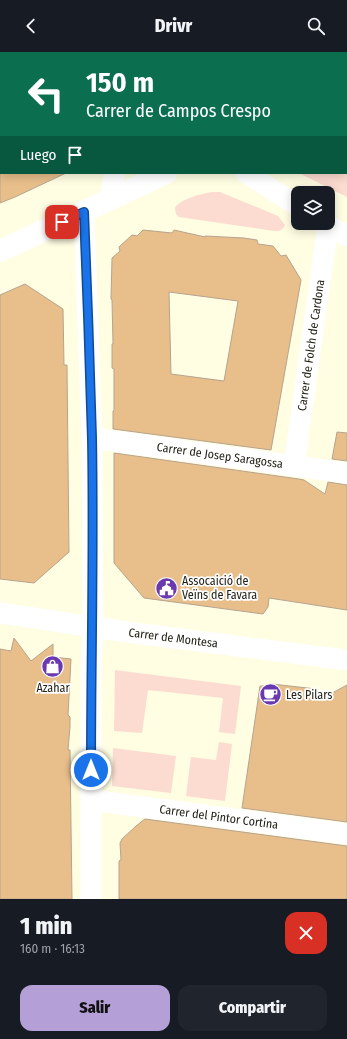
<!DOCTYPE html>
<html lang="es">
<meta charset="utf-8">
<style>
body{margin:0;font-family:"Fira Sans Condensed",sans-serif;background:#20242c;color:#f1f3f6;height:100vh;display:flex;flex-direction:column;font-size:15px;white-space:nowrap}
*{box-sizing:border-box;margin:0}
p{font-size:13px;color:#9ea1a6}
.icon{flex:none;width:22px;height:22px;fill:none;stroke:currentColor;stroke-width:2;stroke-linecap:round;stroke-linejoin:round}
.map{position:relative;height:847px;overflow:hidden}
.details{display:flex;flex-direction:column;background:#171b24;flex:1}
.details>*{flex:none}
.top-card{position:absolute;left:0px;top:0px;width:347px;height:122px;box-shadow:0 2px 10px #0003;background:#0b6e4f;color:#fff;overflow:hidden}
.tools{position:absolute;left:291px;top:134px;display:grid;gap:8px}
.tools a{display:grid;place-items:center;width:44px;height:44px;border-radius:8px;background:#171b24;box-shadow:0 2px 10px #0003;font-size:20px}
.pin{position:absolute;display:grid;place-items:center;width:34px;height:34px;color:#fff;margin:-17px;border-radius:8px;box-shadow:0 2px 6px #0006}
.me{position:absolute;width:44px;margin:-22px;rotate:0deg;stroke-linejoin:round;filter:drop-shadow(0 0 3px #0008)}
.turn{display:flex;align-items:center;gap:14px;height:84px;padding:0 20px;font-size:18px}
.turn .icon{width:52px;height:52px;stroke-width:2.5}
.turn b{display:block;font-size:28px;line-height:34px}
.then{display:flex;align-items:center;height:38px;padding:0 20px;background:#0003;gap:8px;font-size:15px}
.round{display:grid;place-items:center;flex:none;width:42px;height:42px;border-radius:12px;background:#20242c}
.headline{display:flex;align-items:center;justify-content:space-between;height:68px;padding:0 20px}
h1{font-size:24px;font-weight:800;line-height:30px}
.action{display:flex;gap:8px;margin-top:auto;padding:8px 20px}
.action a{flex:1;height:46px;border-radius:12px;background:#b49fd6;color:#111;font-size:16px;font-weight:800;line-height:46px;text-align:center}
.action a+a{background:#20242c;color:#f1f3f6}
header{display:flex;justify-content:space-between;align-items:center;height:52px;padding:0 20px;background:#171b24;font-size:18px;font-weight:800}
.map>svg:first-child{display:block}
</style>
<header><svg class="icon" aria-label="back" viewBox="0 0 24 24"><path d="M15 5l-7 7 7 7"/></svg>Drivr<svg class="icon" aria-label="search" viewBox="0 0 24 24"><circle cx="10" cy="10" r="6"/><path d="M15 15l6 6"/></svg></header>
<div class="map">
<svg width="347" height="847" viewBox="0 0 347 847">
<rect width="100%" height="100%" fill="#fffde2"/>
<g fill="#fcdbd0">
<polygon points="346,86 347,86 347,145 299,121 346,121"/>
<path d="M215 140H220L278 164 285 173C283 178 280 179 274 179L179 165 176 162 175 156C179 147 206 140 215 140Z"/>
<polygon points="115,618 241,634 235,682 219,680 223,646 148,638 142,681 114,679"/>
<polygon points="219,690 232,692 225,749 186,744 191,705 216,708"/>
<polygon points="113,696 176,704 171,741 112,734"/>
</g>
<g fill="#e8be8a" stroke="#b6a490" fill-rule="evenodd">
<polygon points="0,121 66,121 15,145 0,151"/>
<path d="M143 178 172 181 174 178 205 185V184L244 186 257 188 258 192 273 194 281 204 286 203 301 228 271 398 113 377V359L114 358V317L112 316V292H113L112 248 111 247 112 206 120 199 119 195 132 183 137 184ZM169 240 238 249 224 329 171 322Z"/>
<polygon points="25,232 63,257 64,313 67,313 69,500 34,531 0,527 0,243"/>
<polygon points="337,380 347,381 347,409 332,407"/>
<polygon points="114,401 299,427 304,428 325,442 328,430 347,433 347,558 269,546 268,555 263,562 144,546 114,511"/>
<polygon points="14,586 31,609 53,592 53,605 71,607 68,663 70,665 70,675 68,698 70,698 72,847 0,847 0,597 11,599"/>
<polygon points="272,632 316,637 323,646 347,633 347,770 242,756 260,634 268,634"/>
<polygon points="145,767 347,794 347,847 119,847 119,809 121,808 120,791 122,787 136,774"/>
</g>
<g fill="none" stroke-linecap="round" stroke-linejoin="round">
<g stroke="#fff" stroke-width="21">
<polyline points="136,1 136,0"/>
<polyline points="287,1 287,0"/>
<polyline points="246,121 298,154"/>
<polyline points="109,148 115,121"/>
<polyline points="84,160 92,386 93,575 91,613 91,847"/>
<polyline points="324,171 347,184"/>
<path id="s1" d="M92 386 347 421"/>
<path id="s2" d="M294 414 328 173"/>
<path id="s3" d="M0 561 134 581 347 608"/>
<path id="s4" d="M91 748 347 782"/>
</g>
<g stroke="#fff" stroke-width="22">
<polyline points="346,37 347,37"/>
<polyline points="0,199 166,121"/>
</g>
</g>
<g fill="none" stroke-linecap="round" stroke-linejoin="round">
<defs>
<path id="route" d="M62 170 84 160C87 235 90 311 92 386 94 497 91 607 91 718"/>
</defs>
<use href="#route" stroke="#114b97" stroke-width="10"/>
<use href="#route" stroke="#1a73e8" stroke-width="7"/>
</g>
<defs>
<symbol id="civic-disc" viewBox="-11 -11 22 22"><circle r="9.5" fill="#6a39b0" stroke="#fff"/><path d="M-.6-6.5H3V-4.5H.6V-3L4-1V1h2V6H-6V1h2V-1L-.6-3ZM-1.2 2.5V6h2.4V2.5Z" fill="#fff"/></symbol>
<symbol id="shop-disc" viewBox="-11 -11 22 22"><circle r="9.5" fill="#6a39b0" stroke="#fff"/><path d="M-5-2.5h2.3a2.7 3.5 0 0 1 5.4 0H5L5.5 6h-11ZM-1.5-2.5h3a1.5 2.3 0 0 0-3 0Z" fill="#fff"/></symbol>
<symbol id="cafe-disc" viewBox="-11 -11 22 22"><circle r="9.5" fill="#6a39b0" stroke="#fff"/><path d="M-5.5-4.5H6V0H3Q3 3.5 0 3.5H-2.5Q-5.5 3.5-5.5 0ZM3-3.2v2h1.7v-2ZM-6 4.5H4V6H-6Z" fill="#fff"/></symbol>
</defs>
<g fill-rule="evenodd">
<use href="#civic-disc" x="154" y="524" width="25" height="25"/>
<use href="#shop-disc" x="40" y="602" width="25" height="25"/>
<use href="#cafe-disc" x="258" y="630" width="25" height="25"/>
</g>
<g text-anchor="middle" stroke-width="3.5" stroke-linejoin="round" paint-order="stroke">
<g font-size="12" fill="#242319" stroke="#fff">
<text dy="4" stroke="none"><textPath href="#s2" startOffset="122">Carrer de Folch de Cardona</textPath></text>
<text dy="4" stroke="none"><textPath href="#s1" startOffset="129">Carrer de Josep Saragossa</textPath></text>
<text dy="4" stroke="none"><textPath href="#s3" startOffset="175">Carrer de Montesa</textPath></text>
<text dy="4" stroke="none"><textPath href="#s4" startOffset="129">Carrer del Pintor Cortina</textPath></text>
</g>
<g font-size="12" fill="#242319" stroke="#fff" text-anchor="start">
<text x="182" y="533">Assocaició de<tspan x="182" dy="14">Veïns de Favara</tspan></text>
<text x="53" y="640" text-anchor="middle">Azahar</text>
<text x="286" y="647">Les Pilars</text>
</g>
</g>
</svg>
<div class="tools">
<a><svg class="icon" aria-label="layers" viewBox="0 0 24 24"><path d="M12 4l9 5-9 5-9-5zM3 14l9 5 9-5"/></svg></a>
</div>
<div class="pin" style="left:62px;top:170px;background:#d93025"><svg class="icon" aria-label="arrive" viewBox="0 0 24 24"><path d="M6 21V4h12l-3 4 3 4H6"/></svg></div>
<svg class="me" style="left:91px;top:718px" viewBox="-20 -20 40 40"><circle r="17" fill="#1a73e8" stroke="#fff" stroke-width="3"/><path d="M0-11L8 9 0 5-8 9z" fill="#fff"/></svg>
<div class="top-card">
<div class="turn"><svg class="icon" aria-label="left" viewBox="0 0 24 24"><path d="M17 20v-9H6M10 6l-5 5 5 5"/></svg><div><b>150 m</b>Carrer de Campos Crespo</div></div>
<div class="then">Luego<svg class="icon" aria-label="arrive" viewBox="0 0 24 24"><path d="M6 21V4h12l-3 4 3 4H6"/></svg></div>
</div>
</div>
<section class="details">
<div class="headline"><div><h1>1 min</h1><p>160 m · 16:13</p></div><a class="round" style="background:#d93025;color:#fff"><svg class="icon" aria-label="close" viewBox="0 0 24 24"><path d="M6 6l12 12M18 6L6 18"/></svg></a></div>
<div class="action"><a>Salir</a><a>Compartir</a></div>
</section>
